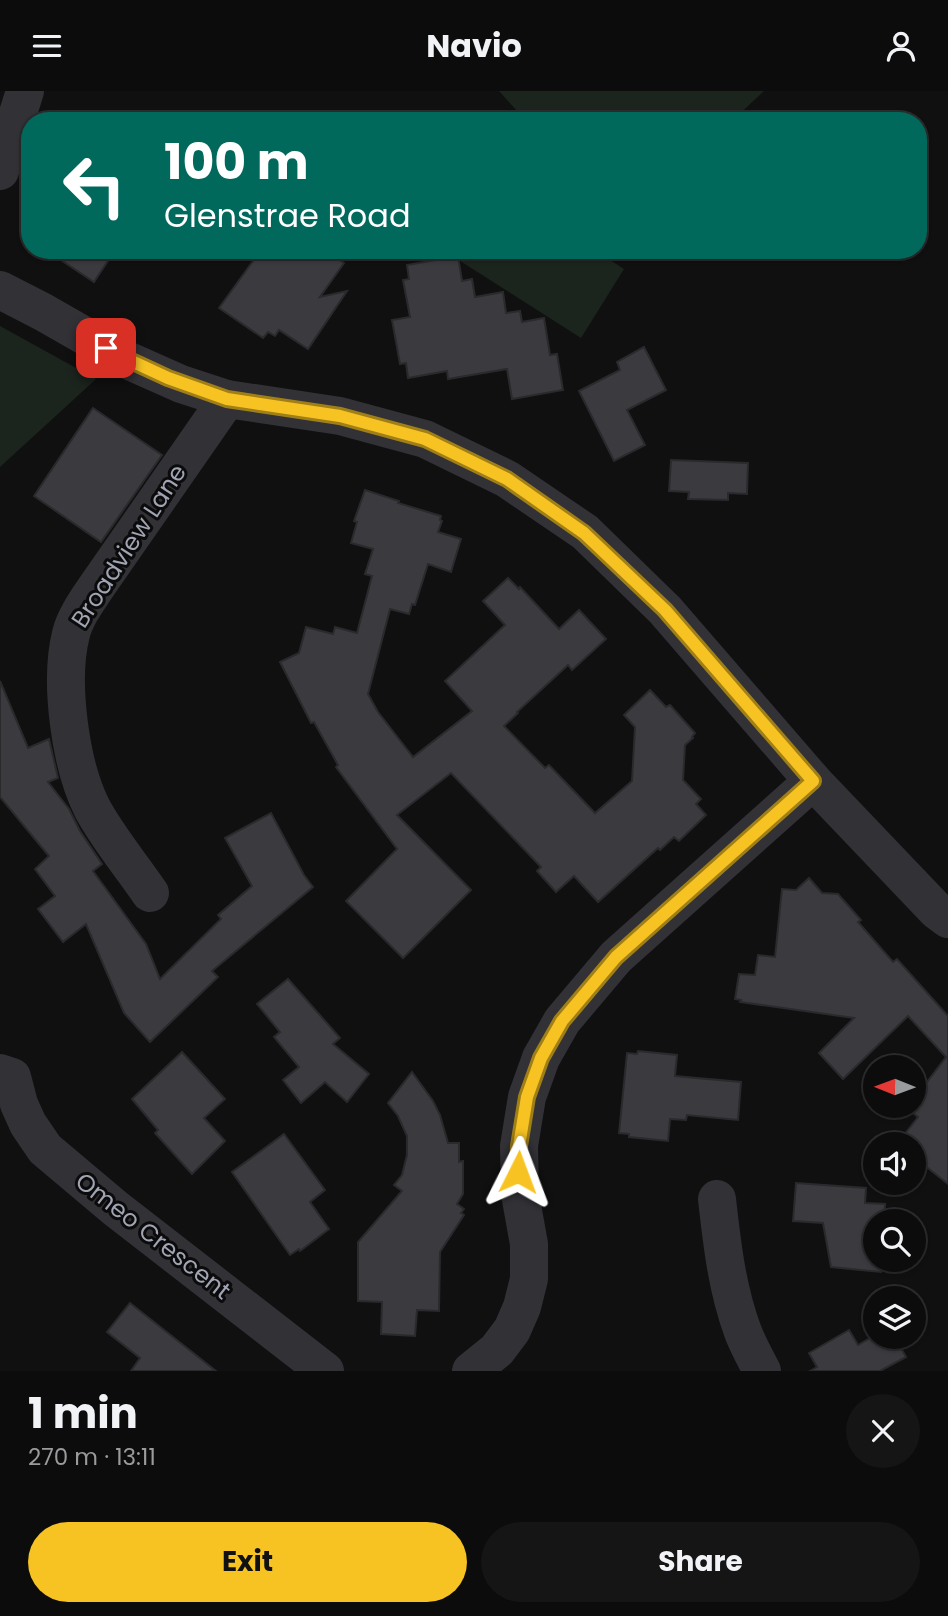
<!DOCTYPE html>
<meta charset="utf-8">
<style>
body{margin:0;font-family:Poppins,sans-serif;background:#151516;color:#f1f3f6;height:100vh;display:flex;flex-direction:column;font-size:26px;white-space:nowrap}
*{box-sizing:border-box;margin:0}
p{font-size:23px;color:#9a9b9d}
.icon{flex:none;width:38px;height:38px;fill:none;stroke:currentColor;stroke-width:2;stroke-linecap:round;stroke-linejoin:round}
.map{position:relative;height:1280px;overflow:hidden}
.details{display:flex;flex-direction:column;background:#0c0c0d;flex:1}
.details>*{flex:none}
.top-card{position:absolute;left:21px;top:21px;width:906px;height:147px;border-radius:28px;box-shadow:0 2px 5px #0004,0 0 0 2px #2c2c2e;background:#00695c;color:#fff;overflow:hidden}
.needle{width:46px;rotate:271deg}
.tools{position:absolute;left:863px;top:964px;display:grid;gap:14px}
.tools a{display:grid;place-items:center;width:63px;height:63px;border-radius:50%;background:#0c0c0d;box-shadow:0 2px 5px #0004,0 0 0 2px #2c2c2e;font-size:35px}
.pin{position:absolute;display:grid;place-items:center;width:60px;height:60px;color:#fff;margin:-30px;border-radius:14px;box-shadow:0 4px 10px #0006}
.me{position:absolute;width:77px;margin:-38px;rotate:3deg;stroke-linejoin:round;filter:drop-shadow(0 0 5px #0008)}
.turn{display:flex;align-items:center;gap:24px;height:147px;padding:0 28px;font-size:32px}
.turn .icon{width:91px;height:91px;stroke-width:2.5}
.turn b{display:block;font-size:49px;line-height:60px}
.round{display:grid;place-items:center;flex:none;width:74px;height:74px;border-radius:37px;background:#151516}
.headline{display:flex;align-items:center;justify-content:space-between;height:119px;padding:0 28px}
h1{font-size:42px;font-weight:700;line-height:52px}
.cta{display:flex;gap:14px;margin-top:auto;padding:14px 28px}
.cta a{flex:1;height:80px;border-radius:42px;background:#f7c323;color:#111;font-size:28px;font-weight:700;line-height:80px;text-align:center}
.cta a+a{background:#151516;color:#f1f3f6}
header{display:flex;justify-content:space-between;align-items:center;height:91px;padding:0 28px;background:#0c0c0d;font-size:32px;font-weight:700}
.map>svg:first-child{display:block}
</style>
<header><svg class="icon" aria-label="menu" viewBox="0 0 24 24"><path d="M4 6h16M4 12h16M4 18h16"/></svg>Navio<svg class="icon" aria-label="person" viewBox="0 0 24 24"><circle cx="12" cy="8" r="4"/><path d="M4 21q1-7 8-7t8 7"/></svg></header>
<div class="map">
<svg width="948" height="1280" viewBox="0 0 948 1280">
<rect width="100%" height="100%" fill="#101011"/>
<g fill="#1c241e">
<polygon points="499,0 764,0 732,30 526,30"/>
<polygon points="443,159 595,159 624,178 581,247"/>
<polygon points="0,235 96,288 0,376"/>
</g>
<g fill="#3a3a3f" stroke="#2a2a2d" stroke-width="2">
<polygon points="46,159 115,159 94,191"/>
<polygon points="261,159 325,159 344,172 320,206 347,200 308,258 279,239 275,245 268,241 263,247 219,217"/>
<polygon points="458,165 462,190 472,188 475,206 503,201 506,222 520,220 522,231 544,227 550,264 557,263 563,299 512,308 507,278 448,288 447,280 408,287 406,272 400,273 392,229 410,226 403,189 409,188 407,174"/>
<polygon points="644,256 666,299 627,319 645,354 614,370 579,300 620,279 617,271"/>
<polygon points="93,317 162,364 101,451 34,405"/>
<polygon points="671,369 748,372 747,403 728,402 728,409 688,408 689,401 669,400"/>
<polygon points="365,399 399,410 398,412 441,425 440,429 442,430 438,441 461,448 451,481 428,473 415,514 412,513 409,523 390,518 368,603 378,621 413,666 472,620 445,590 505,534 483,510 508,487 519,498 520,496 559,538 579,519 606,548 572,579 568,574 517,621 518,622 504,635 545,677 549,674 595,722 632,690 635,636 624,624 650,599 666,616 670,614 695,642 692,646 693,647 685,654 683,689 701,708 696,713 706,724 679,750 674,746 660,759 658,757 598,811 574,785 556,801 537,780 541,776 451,682 397,724 471,799 403,867 346,810 397,758 336,676 338,674 314,631 311,632 280,571 299,562 306,536 333,543 335,536 357,542 372,485 365,483 373,458 351,452 357,431 354,430"/>
<polygon points="0,590 28,657 49,648 58,687 48,691 69,718 80,740 102,773 93,780 146,853 160,888 221,828 218,824 252,795 225,747 271,722 304,784 313,796 212,880 218,886 150,951 124,922 86,833 63,851 38,818 55,805 35,778 49,765 0,706"/>
<polygon points="809,787 822,802 838,803 861,829 858,831 893,871 897,868 948,925 948,1093 914,1066 914,1054 897,1053 918,1026 906,1017 908,1015 914,1015 914,1008 946,966 908,925 843,988 819,962 854,927 740,911 741,909 735,908 739,883 755,884 758,864 775,866 782,798 796,799"/>
<polygon points="288,888 340,947 333,953 369,983 347,1011 325,991 301,1012 283,989 299,976 274,946 280,941 257,913"/>
<polygon points="638,960 677,964 675,985 741,991 738,1029 687,1024 686,1029 670,1028 668,1050 629,1046 629,1043 619,1042 627,962 637,963"/>
<polygon points="182,961 225,1008 204,1027 225,1050 192,1083 155,1042 158,1039 132,1008"/>
<polygon points="412,981 433,1010 440,1024 448,1052 459,1052 459,1071 463,1070 463,1103 457,1113 464,1118 461,1122 464,1124 440,1161 439,1220 417,1219 415,1245 381,1243 382,1211 358,1210 358,1151 402,1100 394,1094 402,1084 407,1064 407,1045 398,1025 388,1012"/>
<polygon points="284,1043 325,1099 310,1111 329,1138 300,1160 299,1158 290,1164 232,1081"/>
<polygon points="796,1092 866,1097 865,1112 885,1113 884,1130 875,1130 875,1169 882,1169 881,1181 831,1176 823,1132 793,1130"/>
<polygon points="130,1212 216,1280 131,1280 140,1267 107,1241"/>
<polygon points="849,1239 858,1254 872,1246 895,1246 906,1266 880,1280 810,1280 817,1276 809,1262"/>
</g>
<g fill="none" stroke-linecap="round" stroke-linejoin="round">
<g stroke="#313136" stroke-width="38">
<polyline points="0,80 25,0"/>
<polyline points="0,199 43,221 127,269 181,293 227,308 340,325 425,348 507,388 585,441 665,519 813,690 936,819 948,828"/>
<path d="M150 802C131 774 108 747 92 717 70 673 59 590 71 543 75 526 87 510 97 495L227 308"/>
<polyline points="0,982 12,986 19,1013 28,1033 45,1058 115,1117 325,1280"/>
<path d="M717 1108C722 1153 727 1198 743 1241 748 1254 755 1267 762 1280"/>
<polyline points="471,1280 497,1259 512,1239 522,1216 529,1188 529,1153 520,1103 519,1055 527,1006 541,967 562,930 616,866 813,690"/>
</g>
</g>
<g fill="none" stroke-linecap="round" stroke-linejoin="round">
<defs>
<polyline id="route" points="106,257 127,268 168,287 227,308 340,325 425,348 507,388 584,442 665,519 813,690 616,866 562,930 541,967 527,1006 519,1055 518,1081"/>
</defs>
<use href="#route" stroke="#a17f17" stroke-width="18"/>
<use href="#route" stroke="#f7c323" stroke-width="12"/>
</g>
<g text-anchor="middle" stroke-width="6" stroke-linejoin="round" paint-order="stroke">
<g font-size="24" fill="#a0a4b3" stroke="#0b0b0c">
<text transform="translate(129 455) rotate(-57)" y="8">Broadview Lane</text>
<text transform="translate(153 1145) rotate(38)" y="8">Omeo Crescent</text>
</g>
</g>
</svg>
<div class="tools">
<a><svg class="needle" viewBox="-14 -14 28 28"><path d="M0-13l5 13h-10z" fill="#e53935"/><path d="M0 13l5-13h-10z" fill="#9a9b9d"/></svg></a>
<a><svg class="icon" aria-label="sound" viewBox="0 0 24 24"><path d="M4 9h4l5-4v14l-5-4H4zM17 9q2 3 0 6"/></svg></a>
<a><svg class="icon" aria-label="search" viewBox="0 0 24 24"><circle cx="10" cy="10" r="6"/><path d="M15 15l6 6"/></svg></a>
<a><svg class="icon" aria-label="layers" viewBox="0 0 24 24"><path d="M12 4l9 5-9 5-9-5zM3 14l9 5 9-5"/></svg></a>
</div>
<div class="pin" style="left:106px;top:257px;background:#d93025"><svg class="icon" aria-label="arrive" viewBox="0 0 24 24"><path d="M6 21V4h12l-3 4 3 4H6"/></svg></div>
<svg class="me" style="left:518px;top:1081px" viewBox="-20 -20 40 40"><path d="M0-17L14 15 0 8-14 15z" fill="#f7c323" stroke="#fff" stroke-width="4"/></svg>
<div class="top-card">
<div class="turn"><svg class="icon" aria-label="left" viewBox="0 0 24 24"><path d="M17 20v-9H6M10 6l-5 5 5 5"/></svg><div><b>100 m</b>Glenstrae Road</div></div>
</div>
</div>
<section class="details">
<div class="headline"><div><h1>1 min</h1><p>270 m · 13:11</p></div><a class="round"><svg class="icon" aria-label="close" viewBox="0 0 24 24"><path d="M6 6l12 12M18 6L6 18"/></svg></a></div>
<div class="cta"><a>Exit</a><a>Share</a></div>
</section>
